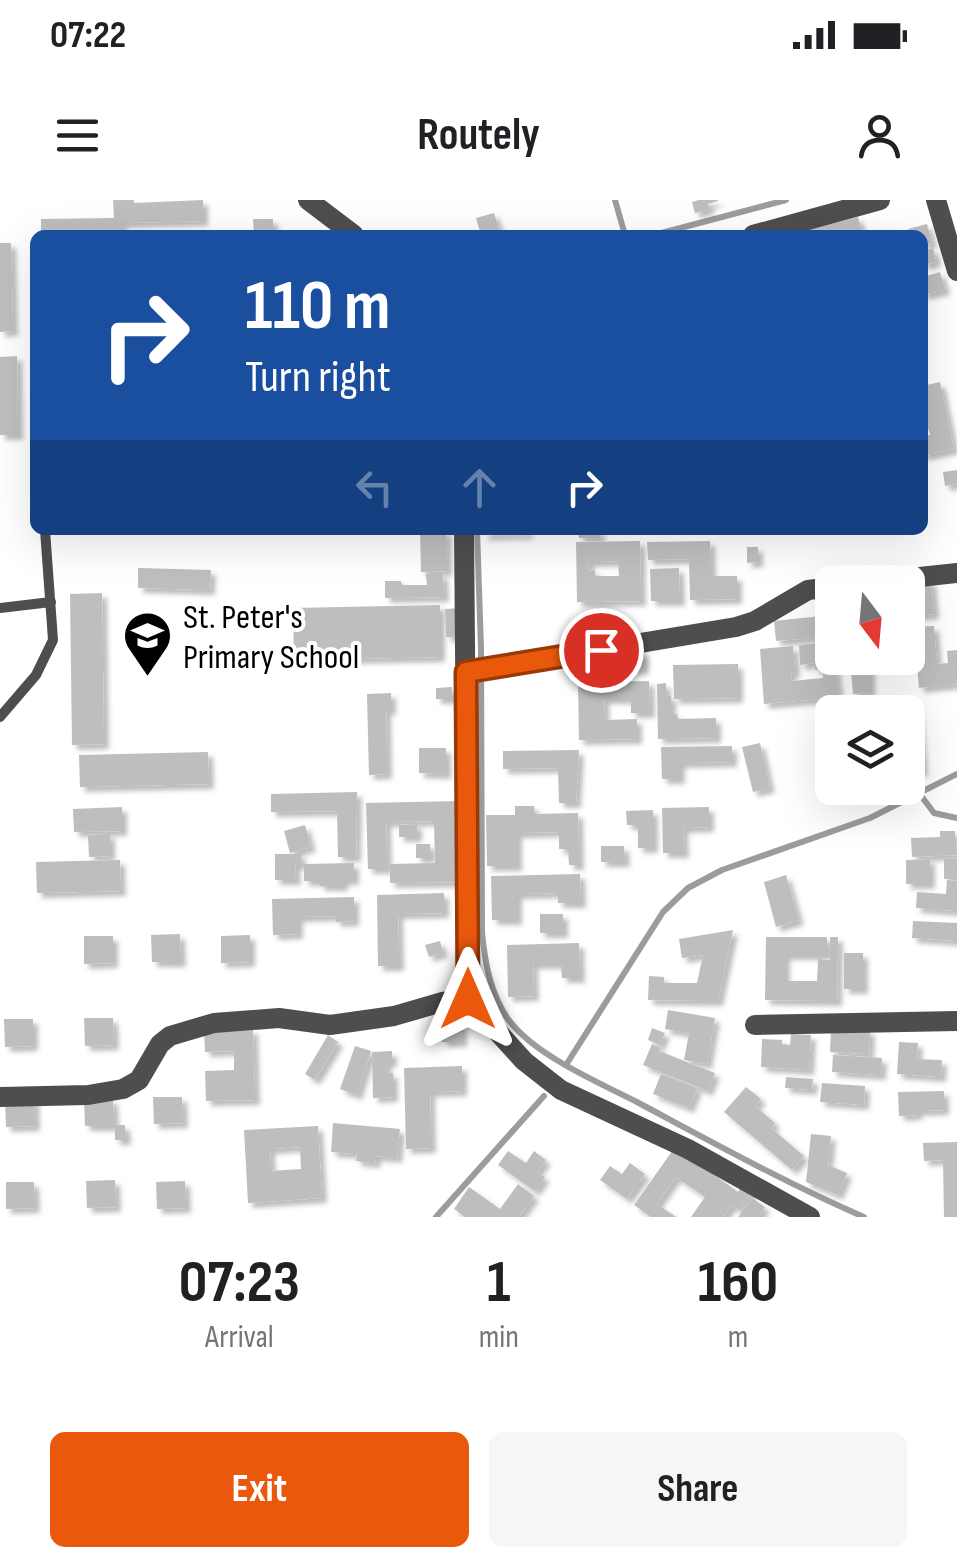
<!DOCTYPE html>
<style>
body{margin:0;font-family:"Sofia Sans Condensed",sans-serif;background:#f6f6f6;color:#202124;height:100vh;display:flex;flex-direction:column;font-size:38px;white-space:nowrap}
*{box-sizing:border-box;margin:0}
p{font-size:32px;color:#757577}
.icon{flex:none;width:55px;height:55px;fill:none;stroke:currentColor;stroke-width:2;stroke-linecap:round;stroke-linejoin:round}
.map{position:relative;height:1017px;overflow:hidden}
.side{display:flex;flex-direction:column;background:#fff;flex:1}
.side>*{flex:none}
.top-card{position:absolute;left:30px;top:30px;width:898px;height:305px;border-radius:15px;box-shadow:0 10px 40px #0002;background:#1a4fa0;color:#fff;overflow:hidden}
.needle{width:65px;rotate:164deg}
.fabs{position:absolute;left:815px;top:365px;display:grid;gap:20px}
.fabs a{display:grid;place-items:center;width:110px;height:110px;border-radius:15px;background:#fff;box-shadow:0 10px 40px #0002;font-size:50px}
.pin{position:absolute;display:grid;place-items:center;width:85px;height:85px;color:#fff;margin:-42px;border:5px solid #fff;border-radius:50%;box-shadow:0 2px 10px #0007}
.me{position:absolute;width:110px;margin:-55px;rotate:0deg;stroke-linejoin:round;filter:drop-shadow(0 0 8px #0008)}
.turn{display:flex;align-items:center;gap:35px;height:210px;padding:0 50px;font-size:45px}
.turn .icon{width:130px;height:130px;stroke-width:2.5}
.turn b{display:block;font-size:70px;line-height:85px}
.lanes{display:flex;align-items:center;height:95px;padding:0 50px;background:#0003;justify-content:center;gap:50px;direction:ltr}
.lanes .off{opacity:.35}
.eta{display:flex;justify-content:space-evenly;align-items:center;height:170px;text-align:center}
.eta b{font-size:60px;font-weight:700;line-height:70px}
.cta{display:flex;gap:20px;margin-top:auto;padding:20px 50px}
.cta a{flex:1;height:115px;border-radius:15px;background:#ea580c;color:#fff;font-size:40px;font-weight:700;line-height:115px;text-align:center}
.cta a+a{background:#f6f6f6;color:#202124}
.status{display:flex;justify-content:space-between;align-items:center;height:70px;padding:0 50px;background:#fff;direction:ltr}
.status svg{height:28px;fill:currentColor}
header{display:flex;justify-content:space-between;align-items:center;height:130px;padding:0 50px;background:#fff;font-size:45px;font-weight:700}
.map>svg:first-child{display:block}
</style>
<div class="status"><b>07:22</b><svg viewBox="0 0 49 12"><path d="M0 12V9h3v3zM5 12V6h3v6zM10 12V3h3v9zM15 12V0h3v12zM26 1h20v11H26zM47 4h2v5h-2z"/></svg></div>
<header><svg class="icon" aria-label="menu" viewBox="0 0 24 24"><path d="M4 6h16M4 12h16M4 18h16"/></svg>Routely<svg class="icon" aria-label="person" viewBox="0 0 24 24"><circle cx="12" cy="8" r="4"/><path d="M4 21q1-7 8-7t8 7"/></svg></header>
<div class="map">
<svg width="957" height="1017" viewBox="0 0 957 1017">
<defs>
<filter id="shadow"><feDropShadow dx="5" dy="5" stdDeviation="2.5" flood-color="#0004"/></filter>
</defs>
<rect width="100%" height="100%" fill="#fff"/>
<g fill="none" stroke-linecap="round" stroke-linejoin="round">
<g stroke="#9c9c9c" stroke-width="6">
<polyline points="615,0 625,35"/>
<polyline points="654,35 786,0"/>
<path d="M477 330 481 448 482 732C485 763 490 793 508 819 534 855 598 882 637 902 712 942 786 983 864 1017"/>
<polyline points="919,593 934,613 957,618"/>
<polyline points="566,865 663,712 688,688 722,670 870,618 957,574"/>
<polyline points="436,1017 544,896"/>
</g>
</g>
<g fill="#bebebe" fill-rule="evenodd" filter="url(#shadow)">
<polygon points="113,0 134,0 134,3 203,0 203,21 122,23 122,35 41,35 41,19 114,18"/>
<polygon points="699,0 718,0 718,1 708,4 710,9 695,13 692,2"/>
<polygon points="494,13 501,35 481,35 476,18"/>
<polygon points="858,17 863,35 804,35 803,31"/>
<polygon points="253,19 273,19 274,35 254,35"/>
<polygon points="927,24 932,43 922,46 922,35 910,35 908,29"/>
<polygon points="0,43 11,43 13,131 0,132"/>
<polygon points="933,48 936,62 923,65 922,51"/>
<polygon points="940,72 945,90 922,95 922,77"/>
<polygon points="17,156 18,235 0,235 0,157"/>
<polygon points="940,182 954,249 922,256 922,236 930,235 922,209 922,186"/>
<polygon points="957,270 957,284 945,286 943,272"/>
<polygon points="420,330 446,330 447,371 421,372"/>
<polygon points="484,330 528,330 528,334 484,335"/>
<polygon points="578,330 600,330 600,338 579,338"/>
<path d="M640 341 641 401 577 402 576 342ZM618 361 619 376H595V370L589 371 588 362Z"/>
<polygon points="710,341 711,376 737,376 737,399 690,400 689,359 648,360 647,342"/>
<polygon points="747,347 758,347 758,362 747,363"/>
<polygon points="138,368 211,370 210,390 138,388"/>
<polygon points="679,368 680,401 651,401 650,369"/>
<polygon points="426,374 443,374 444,397 385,398 385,381 401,381 402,385 427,385"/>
<polygon points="931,380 934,414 914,416 911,382"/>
<polygon points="102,393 104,544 72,545 70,394"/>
<polygon points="440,405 440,457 294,460 293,408"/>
<polygon points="461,408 462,437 446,437 445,409"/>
<polygon points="821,416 823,437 776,441 774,421"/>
<polygon points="934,426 937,464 948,463 947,451 957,450 957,484 919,488 913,427"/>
<polygon points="832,442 839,497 764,504 760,449 793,446 795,472 791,473 792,481 823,478 822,469 815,470 814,463 800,465 799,445"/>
<polygon points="632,452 644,452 644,469 632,470"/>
<polygon points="850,458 870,458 870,493 853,494"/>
<polygon points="738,464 738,498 674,499 673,465"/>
<polygon points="649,481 650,513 631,513 631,499 604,499 605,520 637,519 637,539 579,540 578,483"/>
<polygon points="666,483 666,496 671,496 671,514 677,514 678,519 716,518 716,538 658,539 657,484"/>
<polygon points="452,487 452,499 436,499 436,488"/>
<polygon points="391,493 391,510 386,510 387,574 369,575 367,494"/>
<polygon points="917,501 923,570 908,577 908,512 861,512 861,506"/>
<polygon points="760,543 770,588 753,592 742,547"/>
<polygon points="732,546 732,562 680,563 680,579 662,579 661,547"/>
<polygon points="419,548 446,548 446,574 419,573"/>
<polygon points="579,550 576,603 559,603 558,568 503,569 503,551"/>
<polygon points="208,552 209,584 80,587 79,555"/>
<polygon points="357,592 356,657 338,657 337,611 271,612 271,594"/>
<polygon points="459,601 460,682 390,683 390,664 435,663 434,621 386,622 387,669 368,669 366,603"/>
<polygon points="515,606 534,606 535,614 578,613 579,665 569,665 568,649 559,649 559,632 517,633 517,666 487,666 486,615 515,615"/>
<polygon points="122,607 122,631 74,632 73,609"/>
<polygon points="709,607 709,627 683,628 684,653 663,653 662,608"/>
<polygon points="653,610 653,648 638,648 638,625 627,625 626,611"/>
<polygon points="417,624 417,637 399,637 399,625"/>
<polygon points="305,625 311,647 290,653 284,631"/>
<polygon points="940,631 955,631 957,655 912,657 911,638 940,637"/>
<polygon points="110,634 110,656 89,657 88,635"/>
<polygon points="416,644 430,644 431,658 416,658"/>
<polygon points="601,646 624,646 625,662 601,662"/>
<polygon points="275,654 301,654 301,665 295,665 296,680 275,680"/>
<polygon points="930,659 930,684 906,684 906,660"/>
<rect x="944" y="659" width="13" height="20"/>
<polygon points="120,660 121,691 37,693 36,662"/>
<polygon points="354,663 354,680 343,680 343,686 320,686 320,681 304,681 304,664"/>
<polygon points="580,674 581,703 558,703 558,693 517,694 517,720 492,720 491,676"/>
<polygon points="786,675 799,720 776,727 764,682"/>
<polygon points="947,680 957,681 957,711 916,708 917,692 946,694"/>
<polygon points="444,693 444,713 398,714 399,766 378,766 377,695"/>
<polygon points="354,697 354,721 336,722 336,716 298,717 298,734 273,735 272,699"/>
<rect x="540" y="714" width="23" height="19"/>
<polygon points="913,721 957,723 957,741 912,738"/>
<polygon points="733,730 718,801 648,800 649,776 664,777 664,783 697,783 703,755 682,758 679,739"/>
<polygon points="180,734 181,762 152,762 151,735"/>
<polygon points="250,735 250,762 221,763 221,736"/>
<polygon points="84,736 113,736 113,763 84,764"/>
<polygon points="766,737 827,737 827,755 785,755 785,781 817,781 818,759 830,760 830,737 838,737 837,801 765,800"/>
<polygon points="440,741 443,753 429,757 425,745"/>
<polygon points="579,743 580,778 562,778 561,764 533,764 534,796 508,797 507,745"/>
<rect x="844" y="753" width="19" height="36"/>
<polygon points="461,806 462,842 442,842 441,807"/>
<polygon points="668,810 715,818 707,864 684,860 689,833 665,829"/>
<polygon points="84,818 113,818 114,845 85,846"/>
<polygon points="4,819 33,819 33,846 5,847"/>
<polygon points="652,828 665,833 660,845 648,840"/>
<polygon points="253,829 255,900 206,901 205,871 234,870 234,851 205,852 204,831"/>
<polygon points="831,829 870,830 869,854 830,852"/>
<polygon points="791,834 811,835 809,870 761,867 762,839 782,840 782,844 790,845"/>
<polygon points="328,835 338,842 315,880 305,874"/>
<polygon points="899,842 918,843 917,859 942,860 941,877 897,874"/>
<polygon points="652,844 661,848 659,851 715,873 708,891 643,865"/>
<polygon points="355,846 371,851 357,895 340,889"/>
<polygon points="392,851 392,862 386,862 387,873 393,873 393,897 373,898 372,852"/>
<polygon points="833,855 882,858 881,875 832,872"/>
<polygon points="462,866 462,891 430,892 431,948 406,949 404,868"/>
<polygon points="661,874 697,888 689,908 653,894"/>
<polygon points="786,877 813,879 812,890 785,888"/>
<polygon points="822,883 865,886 864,905 820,902"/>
<polygon points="746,887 761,899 755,906 775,923 771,928 804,956 792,970 724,912"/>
<polygon points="944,891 944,910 917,911 917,915 899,916 898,892"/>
<polygon points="153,897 182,897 183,923 154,924"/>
<polygon points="34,899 35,926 6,927 5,900"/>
<polygon points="113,899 114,926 85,926 84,900"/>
<polygon points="333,923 400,929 397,958 376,956 375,963 356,961 357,954 331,952"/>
<polygon points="115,925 125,925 126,940 115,940"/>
<path d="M318 926 322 998 248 1003 244 930ZM300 947 301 969 271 971 270 949Z"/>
<polygon points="811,934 831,936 828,965 847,973 838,995 806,982"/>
<polygon points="957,942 957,1017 944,1017 943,960 924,961 923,943"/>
<polygon points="675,947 738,992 743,984 753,991 739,1010 732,1005 723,1017 691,1017 705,997 676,977 657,1004 676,1017 651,1017 634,1005"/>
<polygon points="508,951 526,963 534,951 546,960 537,972 545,977 535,991 498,965"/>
<polygon points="630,963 645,974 627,999 600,980 610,966 622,974"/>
<polygon points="115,980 116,1007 87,1008 86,981"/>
<polygon points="185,981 186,1008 157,1009 156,982"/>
<polygon points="6,982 34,982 35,1008 6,1009"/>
<polygon points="518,984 534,996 519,1017 465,1017 454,1009 469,987 500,1009"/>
<polygon points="752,998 765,1007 758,1017 738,1017"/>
</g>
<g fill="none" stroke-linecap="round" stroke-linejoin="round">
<g stroke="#4e4e4e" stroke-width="10">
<polyline points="0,408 51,402"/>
<polyline points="0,517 36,475 53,440 45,330"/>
</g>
<g stroke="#4e4e4e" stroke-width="20">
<polyline points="308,0 354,35"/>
<polyline points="936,0 957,71"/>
<polyline points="753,35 880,0"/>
<polyline points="464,330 468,799"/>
<polyline points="873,382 957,373"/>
<polyline points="467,472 736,427 755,421 808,390 832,387"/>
<polyline points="755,825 957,821"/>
<polyline points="0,897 88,895 123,889 139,880 160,844 170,836 214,823 279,818 330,825 394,816 442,802 468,799 524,861 561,890 688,949 810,1017"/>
</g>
</g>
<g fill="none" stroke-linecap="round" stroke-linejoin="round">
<defs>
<polyline id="route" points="468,799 466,472 601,450"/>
</defs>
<use href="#route" stroke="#983908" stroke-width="25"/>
<use href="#route" stroke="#ea580c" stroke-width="18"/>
</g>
<defs>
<symbol id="school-pin" viewBox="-11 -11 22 30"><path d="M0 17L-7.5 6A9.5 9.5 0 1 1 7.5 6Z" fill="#000" stroke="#fff"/><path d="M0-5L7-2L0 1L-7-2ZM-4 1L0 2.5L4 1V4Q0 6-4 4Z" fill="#fff"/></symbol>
</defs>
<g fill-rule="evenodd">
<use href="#school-pin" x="120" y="408" width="55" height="75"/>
</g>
<g text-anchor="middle" stroke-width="8" stroke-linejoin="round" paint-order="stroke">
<g font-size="35" fill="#000" stroke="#fff" text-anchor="start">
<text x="183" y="428">St. Peter's<tspan x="183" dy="40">Primary School</tspan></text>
</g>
</g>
</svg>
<div class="fabs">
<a><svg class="needle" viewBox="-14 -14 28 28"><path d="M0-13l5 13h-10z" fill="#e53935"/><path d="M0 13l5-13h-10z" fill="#757577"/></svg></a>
<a><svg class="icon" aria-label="layers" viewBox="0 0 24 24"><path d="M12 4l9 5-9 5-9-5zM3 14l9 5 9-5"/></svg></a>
</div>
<div class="pin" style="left:601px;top:450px;background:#d93025"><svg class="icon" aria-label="arrive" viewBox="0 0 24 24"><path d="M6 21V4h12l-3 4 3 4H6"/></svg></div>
<svg class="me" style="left:468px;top:799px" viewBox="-20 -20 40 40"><path d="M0-17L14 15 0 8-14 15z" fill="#ea580c" stroke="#fff" stroke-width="4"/></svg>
<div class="top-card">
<div class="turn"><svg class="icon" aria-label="right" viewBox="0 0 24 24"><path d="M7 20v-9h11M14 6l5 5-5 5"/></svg><div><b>110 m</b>Turn right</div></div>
<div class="lanes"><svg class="icon off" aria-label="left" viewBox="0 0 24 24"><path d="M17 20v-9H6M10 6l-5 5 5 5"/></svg><svg class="icon off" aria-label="ahead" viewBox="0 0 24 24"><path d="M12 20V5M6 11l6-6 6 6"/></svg><svg class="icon" aria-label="right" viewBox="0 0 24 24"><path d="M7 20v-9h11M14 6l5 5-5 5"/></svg></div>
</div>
</div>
<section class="side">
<div class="eta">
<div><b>07:23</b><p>Arrival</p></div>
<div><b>1</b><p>min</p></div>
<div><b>160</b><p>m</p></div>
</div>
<div class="cta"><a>Exit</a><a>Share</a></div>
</section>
